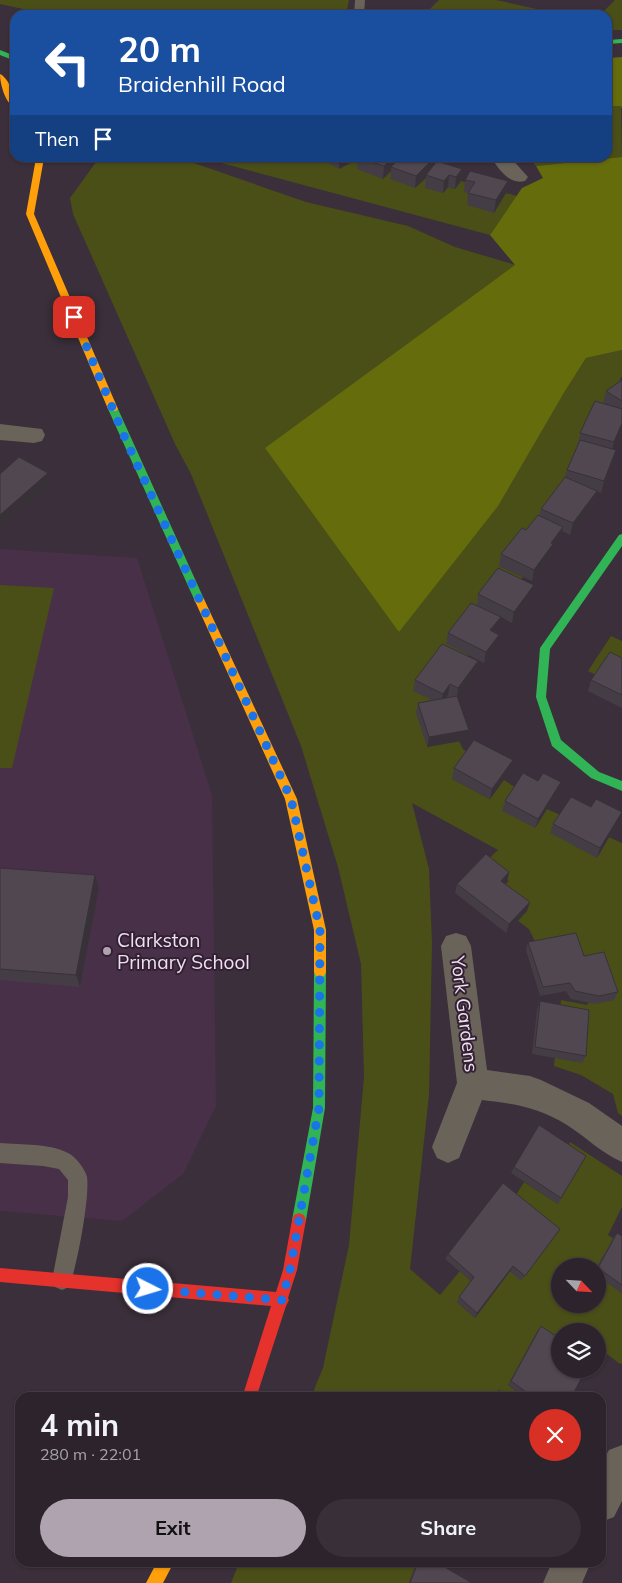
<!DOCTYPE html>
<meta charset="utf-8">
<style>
body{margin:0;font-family:Mulish,sans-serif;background:#382f38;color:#f1f3f6;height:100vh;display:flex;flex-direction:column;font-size:19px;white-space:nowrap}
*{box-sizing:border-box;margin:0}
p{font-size:16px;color:#a6a4a9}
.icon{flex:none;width:28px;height:28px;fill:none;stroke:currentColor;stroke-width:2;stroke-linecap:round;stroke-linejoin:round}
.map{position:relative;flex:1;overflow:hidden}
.panel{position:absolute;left:15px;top:1392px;width:591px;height:175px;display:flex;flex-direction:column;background:#2c232c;border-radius:15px;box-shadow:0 1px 4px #0004,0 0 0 1px #484048}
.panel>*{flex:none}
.top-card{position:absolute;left:10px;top:10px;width:602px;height:152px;border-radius:15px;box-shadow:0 1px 4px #0004,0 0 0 1px #484048;background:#1a4fa0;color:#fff;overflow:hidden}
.needle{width:32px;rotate:115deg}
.buttons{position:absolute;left:551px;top:1258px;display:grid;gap:10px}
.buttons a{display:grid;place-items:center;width:55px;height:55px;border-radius:50%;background:#2c232c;box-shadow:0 1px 4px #0004,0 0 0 1px #484048;font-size:25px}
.pin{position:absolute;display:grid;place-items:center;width:42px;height:42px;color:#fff;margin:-21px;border-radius:10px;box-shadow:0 2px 8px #0006}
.me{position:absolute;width:55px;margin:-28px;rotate:95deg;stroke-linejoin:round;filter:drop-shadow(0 0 4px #0008)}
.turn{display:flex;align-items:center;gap:18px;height:105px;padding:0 25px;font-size:22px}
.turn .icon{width:65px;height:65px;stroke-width:2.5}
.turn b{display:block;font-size:35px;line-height:42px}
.then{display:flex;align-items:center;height:48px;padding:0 25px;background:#0003;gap:10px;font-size:19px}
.round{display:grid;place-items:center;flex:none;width:52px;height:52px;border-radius:26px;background:#382f38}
.head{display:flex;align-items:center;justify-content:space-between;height:85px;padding:0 25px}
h1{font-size:30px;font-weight:700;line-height:38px}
.button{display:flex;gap:10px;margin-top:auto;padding:10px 25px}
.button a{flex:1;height:58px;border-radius:30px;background:#afa3af;color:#111;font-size:20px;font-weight:700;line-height:58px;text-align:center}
.button a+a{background:#382f38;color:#f1f3f6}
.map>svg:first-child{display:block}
</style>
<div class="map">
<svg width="622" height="1583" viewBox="0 0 622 1583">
<rect width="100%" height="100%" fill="#3a2f3a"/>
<polygon fill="#483048" points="0,549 137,558 212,795 216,1106 183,1174 122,1221 0,1211"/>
<g fill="#4a4f17">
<polygon points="0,0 349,0 346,15 338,12 332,15 75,15 37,12 0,4"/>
<polygon points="439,0 496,0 564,15 424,15"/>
<polygon points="615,0 622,0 622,30 608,30 608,15 600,15"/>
<polygon points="608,106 621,106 622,157 536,166 532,161 547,158 608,158"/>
<polygon points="99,158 201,158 194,163 306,202 408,226 455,247 516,265 266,448 562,396 586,358 622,350 622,387 618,413 578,444 605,453 590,489 499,566 523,577 462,665 441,705 463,749 470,754 452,779 490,799 504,780 547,809 622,843 622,1116 618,1113 613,1094 581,1075 554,1066 561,1000 587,1005 588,1003 614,1000 538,948 529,929 518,921 526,911 499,890 509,881 483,864 498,850 412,803 429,869 432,943 429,1095 410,1269 440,1295 460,1271 472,1282 457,1302 475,1318 510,1271 521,1280 513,1200 524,1182 558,1204 564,1151 570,1142 622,1176 622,1207 608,1235 614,1239 597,1266 560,1266 560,1304 598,1304 598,1276 622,1293 622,1363 620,1364 598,1347 598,1331 560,1331 560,1345 538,1330 508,1385 523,1396 522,1397 501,1397 496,1394 494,1398 311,1397 323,1368 349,1245 364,1077 361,964 338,867 301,746 191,474 175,444 73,214 70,198"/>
<polygon points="218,158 361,158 401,162 431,172 443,193 448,187 455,189 461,181 517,196 490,235 214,161"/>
<polygon points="0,585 54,588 12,768 0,768"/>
<polygon points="611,636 622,641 622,670 598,676 588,671"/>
<polygon points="239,1563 416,1563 409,1583 231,1583"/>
</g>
<g fill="#646c0c">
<polygon points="622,57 622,109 621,106 608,106 608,58"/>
<polygon points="622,157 622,350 586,358 562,396 498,506 399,632 265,448 515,265 490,235 522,188 543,178 536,166"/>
</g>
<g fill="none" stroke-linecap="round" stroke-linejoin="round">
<polygon fill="#051c3a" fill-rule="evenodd" points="187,158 195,158 183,163 180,161"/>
<g fill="#6a635a" fill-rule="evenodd">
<polygon points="355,0 365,0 364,15 354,15"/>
<path d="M0 1143C22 1145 49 1143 68 1153 76 1157 85 1169 87 1177 90 1197 77 1267 69 1287L62 1290 55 1287 52 1280 68 1197V1180L59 1169 43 1166 0 1163Z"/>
</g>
<g fill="#6a635a" fill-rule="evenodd">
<path d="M491 158H511L528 177 525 181C509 185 500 170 491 158Z"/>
<polygon points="0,424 42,429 45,435 42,441 34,443 0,440"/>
<path d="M456 933 466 936 471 946 487 1070 530 1076 541 1080 589 1103 622 1126V1162C601 1153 586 1137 567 1125 538 1107 515 1104 482 1100L459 1158 448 1163 437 1158 432 1147 457 1083 441 946 446 936Z"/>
<polygon points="622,1445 622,1501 614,1517 601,1522 601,1465 609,1450"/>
<polygon points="552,1562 591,1562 582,1583 543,1583"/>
</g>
<g fill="#30b455" fill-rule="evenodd">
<polygon points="622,39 622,43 608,44 608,40"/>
<polygon points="0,50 15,56 15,61 0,55"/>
<polygon points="113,406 118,409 204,599 203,602 195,602 194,599 108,409"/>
<polygon points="622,534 622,546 550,649 546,697 561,740 599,772 622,781 622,791 591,778 552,746 536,697 540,648 619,535"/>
<polygon points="320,966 324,968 326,972 325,1108 306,1220 304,1225 299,1227 294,1225 292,1220 313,1108 314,972 316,968"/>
</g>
<g fill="#ff9f0a" fill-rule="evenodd">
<path d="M0 74C10 79 15 98 15 108 5 103 0 84 0 74Z"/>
<polygon points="36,158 44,158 34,214 118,409 116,411 110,411 108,409 26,214"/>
<polygon points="199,595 204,599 297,799 326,930 326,972 324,976 320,978 316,976 314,972 314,930 285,799 194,599"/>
<polygon points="157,1562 174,1562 163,1583 146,1583"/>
</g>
<polygon fill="#e5322d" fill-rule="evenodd" points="299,1213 304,1215 306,1220 297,1270 288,1298 289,1300 286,1306 256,1398 242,1398 271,1306 0,1282 0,1268 276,1292 283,1270 292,1220 294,1215"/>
</g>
<g fill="#453d45">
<polygon points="320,158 425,158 431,169 462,169 461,181 455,189 448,187 443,193 425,188 426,178 415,188 390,179 391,171 383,179 357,169 358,159 339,169"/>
<polygon points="465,180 508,181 506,193 494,213 467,205 468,193 464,192"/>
<polygon points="622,377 622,427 613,449 616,450 613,462 601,493 597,491 594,503 570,535 562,531 560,538 552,550 551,555 532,581 499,566 501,554 526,530 539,516 541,509 565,477 567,470 578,445 580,433 604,404 603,403 606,391 619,382 620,379"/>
<polygon points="478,594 531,596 512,623 501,617 498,628 495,633 497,646 484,663 446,644 448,633 477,605"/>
<polygon points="622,658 622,708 588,691 591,680"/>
<polygon points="478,661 476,672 457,698 467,740 427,747 416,713 418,703 432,700 413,691 415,680"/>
<polygon points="513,760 510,770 490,799 452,779 454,768"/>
<polygon points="561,782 558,792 535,828 502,811 505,801"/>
<polygon points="618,822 597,858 550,833 553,824"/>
<polygon points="0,868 99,888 80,987 0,980"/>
<polygon points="509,872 507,882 505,883 527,911 506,933 455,893 457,884"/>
<polygon points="528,942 584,956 618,992 614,1000 595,1004 571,999 566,991 540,996 526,950"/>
<polygon points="540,1001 586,1056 582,1063 532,1054 537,1010"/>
<polygon points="586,1156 558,1204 511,1173 514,1167"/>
<polygon points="617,1233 622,1236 622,1293 598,1276 597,1266 613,1238"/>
<polygon points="556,1234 521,1281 510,1271 475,1318 457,1302 459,1297 471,1281 445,1259 448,1254"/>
<polygon points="541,1326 571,1398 526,1398 508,1385 538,1330"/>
<polygon points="416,1562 436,1562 472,1583 409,1583"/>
</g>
<g fill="#383238">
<polygon points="339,158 358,158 358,159 339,169"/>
<polygon points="393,158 401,158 391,167 391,171 383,179 384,166"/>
<polygon points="533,158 547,158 532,161"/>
<polygon points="432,160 431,172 426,175 426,178 415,188 416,176"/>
<polygon points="462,169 461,181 455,189 456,177"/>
<polygon points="449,175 448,187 443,193 444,181"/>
<polygon points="508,181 506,193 494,213 496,200"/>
<polygon points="622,423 622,427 611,454 614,442"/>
<polygon points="616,450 613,462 601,493 604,481"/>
<polygon points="48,473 51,485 0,530 0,515"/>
<polygon points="597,491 594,503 570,535 573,523"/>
<polygon points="563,527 560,538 552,550 551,555 532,581 534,570 551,543"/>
<polygon points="534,585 531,596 512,623 514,612"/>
<polygon points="501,617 498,628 488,641 490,630"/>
<polygon points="499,635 497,646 484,663 486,652"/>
<polygon points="478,661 476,672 457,699 458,688"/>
<polygon points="450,684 448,695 441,705 443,694"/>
<polygon points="469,730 467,740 427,747 429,737"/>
<polygon points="513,760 510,770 490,799 492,789"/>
<polygon points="561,782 558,792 535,828 538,819"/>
<polygon points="622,813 618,822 597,858 600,848"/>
<polygon points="509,872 507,882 499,890 501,881"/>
<polygon points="95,875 99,888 80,987 76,975"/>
<polygon points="530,902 527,911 506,933 509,924"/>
<polygon points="513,1266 510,1271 475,1318 477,1313"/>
</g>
<g fill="#504750" stroke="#383238">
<polygon points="360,158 393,158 384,166"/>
<polygon points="400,158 425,158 432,160 416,176 391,167"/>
<polygon points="437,161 462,169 456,177 449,175 444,181 426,175"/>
<polygon points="470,171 508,181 496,200 468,193 475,182 465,180"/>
<polygon points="622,377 622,401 606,391 622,380 620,379"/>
<polygon points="595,401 622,409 622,423 614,442 580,433"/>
<polygon points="580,440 616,450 604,481 567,470"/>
<polygon points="19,457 48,473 0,515 0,474"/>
<polygon points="565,477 597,491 573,523 541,509"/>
<polygon points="538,515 563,527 551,543 553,544 534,570 501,554 522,528 526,530"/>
<polygon points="498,568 534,585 514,612 478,594"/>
<polygon points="471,603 501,617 490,630 499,635 486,652 448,633"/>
<polygon points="442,644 478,661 458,688 450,684 443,694 415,680"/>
<polygon points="610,652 622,658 622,695 591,680"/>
<polygon points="457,696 469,730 429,737 418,703"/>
<polygon points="474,740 513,760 492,789 454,768"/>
<polygon points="523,773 538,781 543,773 561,782 538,819 505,801"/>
<polygon points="571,797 591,807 596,799 622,812 600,848 553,824"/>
<polygon points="486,854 509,872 501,881 530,902 509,924 457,884"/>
<polygon points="0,868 95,875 76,975 0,969"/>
<polygon points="576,933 584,956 604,952 618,992 599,996 575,991 570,983 543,987 528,942"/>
<polygon points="540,1001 589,1010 586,1056 535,1047"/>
<polygon points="539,1125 586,1156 561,1198 514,1167"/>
<polygon points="503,1183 560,1229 525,1276 513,1266 477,1313 459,1297 474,1277 448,1254"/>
<polygon points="617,1233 622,1236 622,1285 598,1268"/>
<polygon points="541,1326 560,1339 560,1369 586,1369 571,1398 534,1398 511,1381"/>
<polygon points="499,1390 508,1398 495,1398"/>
<polygon points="418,1562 436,1562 472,1583 410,1583"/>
</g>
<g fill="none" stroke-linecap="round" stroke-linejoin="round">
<polyline stroke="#1a73e8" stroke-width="9" stroke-dasharray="0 16.2" points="74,317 125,438 291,799 320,930 319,1108 290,1270 282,1300 148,1289"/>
</g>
<circle fill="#afa3af" stroke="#342034" stroke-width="2" cx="107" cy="951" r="5"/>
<g text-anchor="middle" stroke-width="4" stroke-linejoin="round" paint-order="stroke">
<g font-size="19" fill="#eee1ee" stroke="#342034" text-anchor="start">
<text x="117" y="947">Clarkston<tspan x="117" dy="22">Primary School</tspan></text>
</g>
<g font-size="19" fill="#eee1ee" stroke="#342034">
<text transform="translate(465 1014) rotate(83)" y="7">York Gardens</text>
</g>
</g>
</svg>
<div class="buttons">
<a><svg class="needle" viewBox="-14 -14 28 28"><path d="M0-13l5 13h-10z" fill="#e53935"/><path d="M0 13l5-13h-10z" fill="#a6a4a9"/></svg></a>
<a><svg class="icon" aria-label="layers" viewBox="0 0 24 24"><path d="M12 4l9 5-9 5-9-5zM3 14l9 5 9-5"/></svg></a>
</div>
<div class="pin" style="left:74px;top:317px;background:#d93025"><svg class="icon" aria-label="arrive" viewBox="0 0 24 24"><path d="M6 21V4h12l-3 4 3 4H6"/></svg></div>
<svg class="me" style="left:148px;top:1289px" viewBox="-20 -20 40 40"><circle r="17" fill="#1a73e8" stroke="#fff" stroke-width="3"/><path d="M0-11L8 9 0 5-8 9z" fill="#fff"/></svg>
<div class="top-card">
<div class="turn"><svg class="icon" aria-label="left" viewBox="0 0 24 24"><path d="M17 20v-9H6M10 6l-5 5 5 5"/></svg><div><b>20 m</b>Braidenhill Road</div></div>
<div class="then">Then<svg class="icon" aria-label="arrive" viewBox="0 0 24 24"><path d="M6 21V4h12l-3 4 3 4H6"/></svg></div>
</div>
<section class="panel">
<div class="head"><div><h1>4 min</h1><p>280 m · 22:01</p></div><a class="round" style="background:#d93025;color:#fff"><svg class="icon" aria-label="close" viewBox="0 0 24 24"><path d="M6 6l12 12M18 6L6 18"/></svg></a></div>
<div class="button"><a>Exit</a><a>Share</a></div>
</section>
</div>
